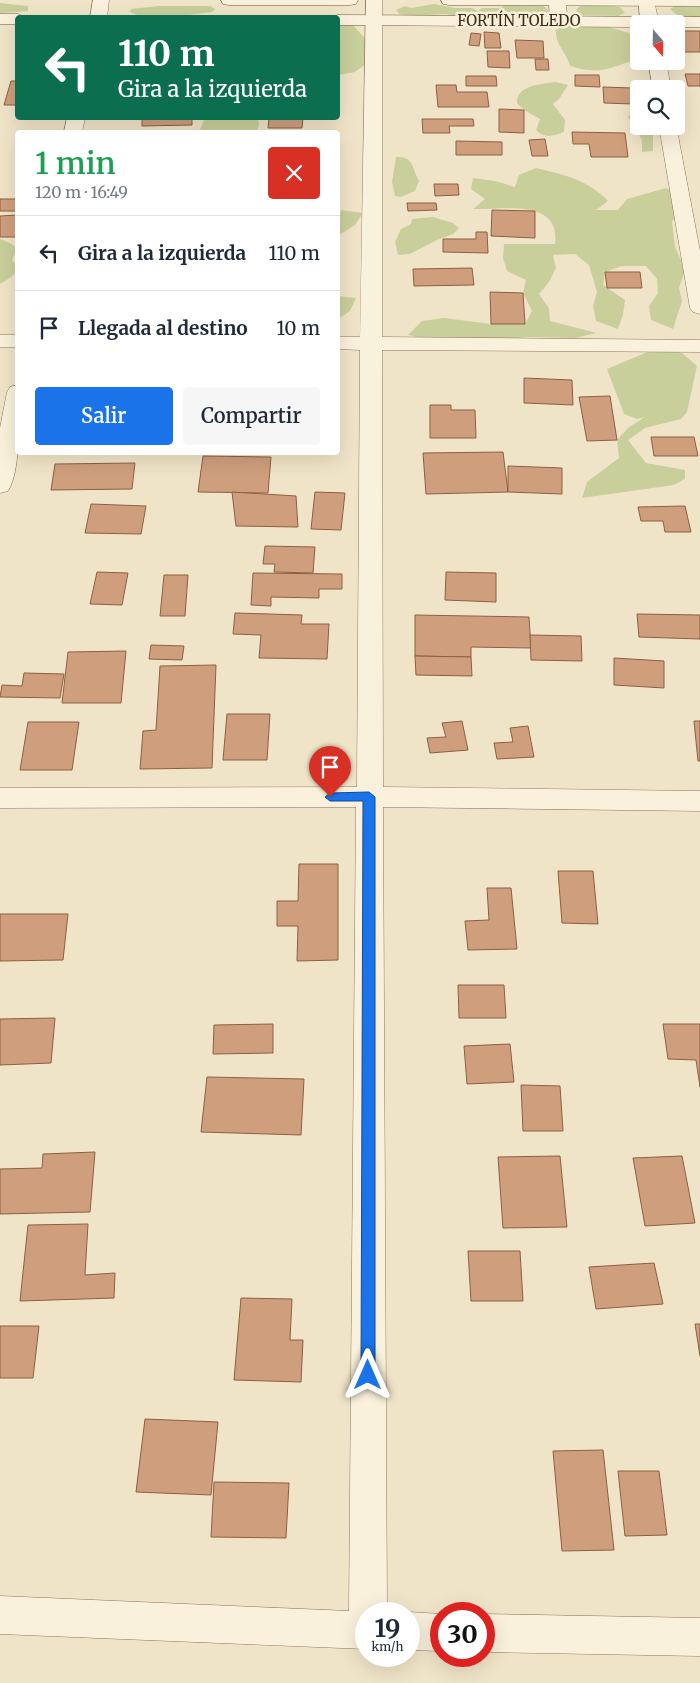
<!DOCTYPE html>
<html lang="es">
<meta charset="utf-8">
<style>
body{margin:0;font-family:Merriweather,serif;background:#f6f6f7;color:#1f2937;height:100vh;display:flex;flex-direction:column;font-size:19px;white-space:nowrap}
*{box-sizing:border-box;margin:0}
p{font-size:16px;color:#747a83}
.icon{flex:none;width:28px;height:28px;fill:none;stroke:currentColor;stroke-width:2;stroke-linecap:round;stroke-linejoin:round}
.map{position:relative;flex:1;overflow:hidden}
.sheet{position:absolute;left:15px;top:130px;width:325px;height:325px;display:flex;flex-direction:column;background:#fff;border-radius:5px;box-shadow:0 5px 20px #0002}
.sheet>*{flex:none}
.guide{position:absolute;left:15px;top:15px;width:325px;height:105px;border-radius:5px;box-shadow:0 5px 20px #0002;background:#0b6e4f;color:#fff;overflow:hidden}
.needle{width:32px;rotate:160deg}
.controls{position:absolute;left:630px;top:15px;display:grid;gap:10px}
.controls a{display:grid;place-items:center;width:55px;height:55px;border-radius:5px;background:#fff;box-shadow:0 5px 20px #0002;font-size:25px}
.speed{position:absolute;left:355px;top:1602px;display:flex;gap:10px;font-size:25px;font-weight:700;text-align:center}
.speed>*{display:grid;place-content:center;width:65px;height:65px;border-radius:50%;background:#fff;box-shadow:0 5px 20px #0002;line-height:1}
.speed small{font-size:12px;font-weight:400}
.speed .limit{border:8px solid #d22;background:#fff;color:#111}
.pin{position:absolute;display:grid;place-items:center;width:42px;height:42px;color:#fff;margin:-51px -21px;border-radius:50% 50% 50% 0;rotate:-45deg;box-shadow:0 0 5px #0007}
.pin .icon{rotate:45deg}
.me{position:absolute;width:55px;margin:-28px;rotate:0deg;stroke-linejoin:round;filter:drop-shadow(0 0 4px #0008)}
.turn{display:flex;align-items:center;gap:18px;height:105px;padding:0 20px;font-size:22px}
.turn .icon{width:65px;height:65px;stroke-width:2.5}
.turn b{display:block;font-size:35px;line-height:42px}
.round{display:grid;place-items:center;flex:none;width:52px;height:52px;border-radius:5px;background:#f6f6f7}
.head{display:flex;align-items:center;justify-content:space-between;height:85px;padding:0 20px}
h1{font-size:30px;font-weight:600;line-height:38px;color:#1e9e55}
.cta{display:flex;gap:10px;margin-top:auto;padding:10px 20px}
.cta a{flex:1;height:58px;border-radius:5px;background:#1a73e8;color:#fff;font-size:20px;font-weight:600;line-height:58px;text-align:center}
.cta a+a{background:#f6f6f7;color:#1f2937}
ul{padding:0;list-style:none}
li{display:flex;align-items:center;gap:15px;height:75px;padding:0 20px;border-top:1px solid #e0e1e3}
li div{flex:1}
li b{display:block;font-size:19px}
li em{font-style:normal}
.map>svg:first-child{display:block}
</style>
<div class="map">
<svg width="700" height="1683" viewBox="0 0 700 1683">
<rect width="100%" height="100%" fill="#f0e4c8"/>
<g fill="#c9cf9b">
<polygon points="0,3 28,6 28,11 0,13"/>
<polygon points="532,3 544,6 551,14 542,16 494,15 461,17 446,14 411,16 399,14 396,10 405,6 411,8 434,4 455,8 472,8 478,11 482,8 500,8 506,4"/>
<polygon points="591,4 620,7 625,13 618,16 579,15 576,10 580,6"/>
<polygon points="158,6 210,6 215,9 212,12 171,17 144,18 130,12 131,9"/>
<polygon points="675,6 700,7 700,18 677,15 670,9"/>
<path d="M569 22C594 24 616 26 639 38V59C609 67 603 76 570 66 566 51 555 45 556 30Z"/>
<polygon points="338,25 353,25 368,42 367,63 355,72 338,75"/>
<path d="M556 82 568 85 559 99 553 104 565 120 564 132C553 136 545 139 536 130L540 119 524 110 517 103C516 85 542 84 556 82Z"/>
<polygon points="632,112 639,112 639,126 653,126 653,151 642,152 642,140 628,117"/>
<polygon points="205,118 258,118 259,125 257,132 199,132"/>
<path d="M396 157C414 156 412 168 419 181L415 191 401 197 395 196 392 182Z"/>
<path d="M536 168C564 175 587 179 608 201L596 210H618L627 199 666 188 685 198 682 211 672 221 675 247 681 260 684 273 679 288 682 301 673 329 651 320 649 306 658 293 657 279 646 266H622L605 272 603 285 625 300 623 315 618 329 596 321 593 306 597 292 589 265 575 254 553 255 556 268 549 282 539 294 549 308 550 321 597 333 575 338 528 337 504 339 431 340 408 335 422 321 444 318 491 324H525L532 311 523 293 526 280 507 271 503 258 504 244H555C561 198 503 210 473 209L485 199 471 189 473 178 495 181 515 187 519 175Z"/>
<polygon points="341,210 363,213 355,225 338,236 338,223"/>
<polygon points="433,217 453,223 459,228 453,234 437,240 410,254 398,255 395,242 401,229 411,224 412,219"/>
<path d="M0 239 10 243 17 248 12 261 17 265C18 275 8 279 0 284Z"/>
<polygon points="338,296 356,298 350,311 338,319"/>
<polygon points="657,348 682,353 697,366 687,412 681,419 645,428 628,440 646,463 685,470 685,479 674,485 582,498 587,482 619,458 617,440 629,427 645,417 637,419 624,414 607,369"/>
</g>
<g fill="#cf9f7d" stroke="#8d5f41">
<polygon points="679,31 700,31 700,52 684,52"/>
<polygon points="484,32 499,33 501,48 485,48"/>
<polygon points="471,33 481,34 479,46 469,45"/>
<polygon points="515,40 543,41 544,58 517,58"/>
<polygon points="487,51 509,51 510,68 488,67"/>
<polygon points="535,59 548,59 549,70 536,70"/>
<polygon points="685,74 700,74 700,86 688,86"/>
<polygon points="575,75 599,75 600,87 575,86"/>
<polygon points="466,76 496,76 497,86 466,86"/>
<polygon points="11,81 18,81 18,105 4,105"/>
<polygon points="436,85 456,85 457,92 487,92 489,107 438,107"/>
<polygon points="603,87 632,88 633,104 604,103"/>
<polygon points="499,109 524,110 524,133 499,132"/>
<polygon points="142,118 192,118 192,125 142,126"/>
<polygon points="269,118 303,118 302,128 268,128"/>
<polygon points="422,119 473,119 474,126 449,126 450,133 423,133"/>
<polygon points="572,132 625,133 628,157 591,157 589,144 573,144"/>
<polygon points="545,139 548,156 532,156 529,140"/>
<polygon points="456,141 502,142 502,155 456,155"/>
<polygon points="434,184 458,184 459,195 435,196"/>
<rect x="0" y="199" width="18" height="12"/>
<polygon points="407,203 436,203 437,210 408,211"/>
<polygon points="492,210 535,211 535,238 491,236"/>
<polygon points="18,215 18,237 0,237 0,216"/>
<polygon points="476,232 487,232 488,253 443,252 443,239 476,239"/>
<polygon points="472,268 474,285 414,286 413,269"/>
<polygon points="605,272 640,272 642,288 607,288"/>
<polygon points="490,292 523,293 525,324 491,324"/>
<polygon points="524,378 572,380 573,405 524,403"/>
<polygon points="610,396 617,440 587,441 579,397"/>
<polygon points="430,405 451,405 451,410 475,410 476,438 430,438"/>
<polygon points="651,437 694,437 698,456 654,456"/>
<polygon points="503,452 508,492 426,494 423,453"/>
<polygon points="203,456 271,457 268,493 198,492"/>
<polygon points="135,463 132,489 51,490 55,464"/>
<polygon points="508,466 562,468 562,494 508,492"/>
<polygon points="232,492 296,496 298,527 236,526"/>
<polygon points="315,492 345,493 341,530 311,529"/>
<polygon points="91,504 146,506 141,534 85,533"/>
<polygon points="685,506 691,532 665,532 663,521 641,521 638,507"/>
<polygon points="265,546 315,547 313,573 274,572 275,564 263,564"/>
<polygon points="97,572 128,573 122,605 90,604"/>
<polygon points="446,572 496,573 496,602 445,600"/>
<polygon points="253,573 342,574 342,589 319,589 319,598 271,597 271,606 251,605"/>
<polygon points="164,575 188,575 185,616 160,616"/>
<polygon points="235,613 302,615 301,624 329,624 327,659 259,658 261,635 233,634"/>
<polygon points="637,614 700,615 700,639 639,637"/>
<polygon points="415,615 529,617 531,648 471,647 471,657 415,656"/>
<polygon points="530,635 581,636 582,661 531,660"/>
<polygon points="151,645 184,646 182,660 149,659"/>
<polygon points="126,651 121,703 62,703 68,652"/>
<polygon points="415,656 471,657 472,676 416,675"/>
<polygon points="614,658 664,661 664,688 614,685"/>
<polygon points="216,665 212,768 140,769 143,731 156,730 160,666"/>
<polygon points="24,673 64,674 60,698 0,697 2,685 22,686"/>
<polygon points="227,714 270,714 267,760 223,760"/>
<polygon points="462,721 468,750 430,753 427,738 446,737 442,723"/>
<polygon points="694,721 700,721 700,761 698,761"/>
<polygon points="28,722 79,722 72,770 20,770"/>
<polygon points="528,726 534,757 497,759 494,743 513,742 510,728"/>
<polygon points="299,864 338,864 338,960 297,961 298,926 277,926 277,901 298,901"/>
<polygon points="558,871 593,871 598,924 562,923"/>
<polygon points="487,888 511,888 517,949 468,950 465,921 489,920"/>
<polygon points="0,914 68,914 63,960 0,961"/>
<polygon points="458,985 504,985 506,1018 459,1018"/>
<polygon points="55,1018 51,1063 0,1065 0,1019"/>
<polygon points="273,1024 273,1053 213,1054 214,1025"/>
<polygon points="663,1024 700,1024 700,1087 696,1060 668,1059"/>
<polygon points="510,1044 514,1082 467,1084 464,1046"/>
<polygon points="207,1077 304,1079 301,1135 201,1132"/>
<polygon points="521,1085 560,1086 563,1131 523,1131"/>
<polygon points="95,1152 90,1212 0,1214 0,1169 42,1168 43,1154"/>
<polygon points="560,1156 567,1227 503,1228 498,1157"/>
<polygon points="682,1156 695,1223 645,1226 633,1158"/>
<polygon points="88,1224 85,1275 115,1273 114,1298 20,1301 28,1225"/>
<polygon points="468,1251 520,1251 523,1301 471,1301"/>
<polygon points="654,1263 663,1304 596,1309 589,1267"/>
<polygon points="241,1298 292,1299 290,1340 303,1340 301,1382 234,1380"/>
<polygon points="695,1324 700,1324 700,1356"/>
<polygon points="0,1326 39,1326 33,1378 0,1378"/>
<polygon points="145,1419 218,1422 211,1495 136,1492"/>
<polygon points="603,1450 614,1550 562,1551 553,1451"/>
<polygon points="618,1471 659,1471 667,1535 625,1536"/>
<polygon points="214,1482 289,1483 286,1538 211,1537"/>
</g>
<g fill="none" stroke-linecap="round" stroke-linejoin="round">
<defs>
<g id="street">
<polygon points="93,0 109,0 107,18 90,18"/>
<polygon points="366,0 382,0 382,337 700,340 700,352 382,350 383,787 700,791 700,811 383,807 387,1614 366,1614 366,1649 0,1634 0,1596 349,1611 356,807 0,808 0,788 357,787 360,350 338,349 338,337 360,337"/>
<polygon points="549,0 565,0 568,21 565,25 559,26 553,25 550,21"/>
<polygon points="638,0 654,0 659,24 641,24"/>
<polygon points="648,61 666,61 671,89 653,89"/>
<polygon points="67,118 85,118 82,132 64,132"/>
<polygon points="676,125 700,251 700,314 693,312 690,308 659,126 676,126"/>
<rect x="0" y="335" width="18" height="12"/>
<path d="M18 385C18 413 22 469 8 491L0 493V428L7 392 10 387Z"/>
<polygon points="409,1612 442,1614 441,1651 409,1650 409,1614 405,1614"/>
<polygon points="484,1614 700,1618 700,1656 484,1652"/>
</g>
<g id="secondary">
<polygon points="221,0 358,0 356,4 350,5 229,5 223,4"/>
<polygon points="441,0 700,0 700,6 449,5 443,4"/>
<polygon points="0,14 18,14 26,18 18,18 18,24 0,24"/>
<polygon points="338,15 700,17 700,27 676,27 676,24 639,24 639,27 338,25 338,18 331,18"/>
</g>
</defs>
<use href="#street" stroke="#8d765c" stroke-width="1"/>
<use href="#secondary" stroke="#6f573f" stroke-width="1"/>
<use href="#street" fill="#faf1dc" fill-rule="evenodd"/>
<use href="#secondary" fill="#faf1dc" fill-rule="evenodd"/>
</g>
<polygon fill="#1a73e8" stroke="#114b97" points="369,792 375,797 375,1375 373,1379 368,1381 363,1379 361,1375 363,801 330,801 325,797 330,793"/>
<g text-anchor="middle" stroke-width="5" stroke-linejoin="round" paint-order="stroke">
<g font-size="15" fill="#3d2e20" stroke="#f7eed8">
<text x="519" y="26">FORTÍN TOLEDO</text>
</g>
</g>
</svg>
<div class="controls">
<a><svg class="needle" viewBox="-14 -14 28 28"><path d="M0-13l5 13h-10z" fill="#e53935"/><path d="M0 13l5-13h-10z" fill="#747a83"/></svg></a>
<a><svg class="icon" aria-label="search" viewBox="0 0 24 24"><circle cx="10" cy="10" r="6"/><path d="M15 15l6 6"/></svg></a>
</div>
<div class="speed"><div>19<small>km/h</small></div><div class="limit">30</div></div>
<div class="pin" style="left:330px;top:797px;background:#d93025"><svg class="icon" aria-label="arrive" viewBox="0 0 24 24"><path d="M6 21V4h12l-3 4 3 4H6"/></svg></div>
<svg class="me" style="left:368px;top:1375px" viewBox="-20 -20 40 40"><path d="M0-17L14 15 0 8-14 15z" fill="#1a73e8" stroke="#fff" stroke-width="4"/></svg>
<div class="guide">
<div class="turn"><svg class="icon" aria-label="left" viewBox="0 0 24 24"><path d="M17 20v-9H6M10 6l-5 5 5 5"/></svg><div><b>110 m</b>Gira a la izquierda</div></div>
</div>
<section class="sheet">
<div class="head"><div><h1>1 min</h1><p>120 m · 16:49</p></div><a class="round" style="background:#d93025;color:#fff"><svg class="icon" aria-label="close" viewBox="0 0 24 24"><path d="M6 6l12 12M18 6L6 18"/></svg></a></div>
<ul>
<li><svg class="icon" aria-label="left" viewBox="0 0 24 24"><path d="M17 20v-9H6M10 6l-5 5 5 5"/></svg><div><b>Gira a la izquierda</b></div><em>110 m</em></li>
<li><svg class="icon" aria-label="arrive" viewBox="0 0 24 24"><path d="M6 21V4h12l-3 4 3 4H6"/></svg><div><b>Llegada al destino</b></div><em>10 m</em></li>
</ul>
<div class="cta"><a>Salir</a><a>Compartir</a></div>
</section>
</div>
